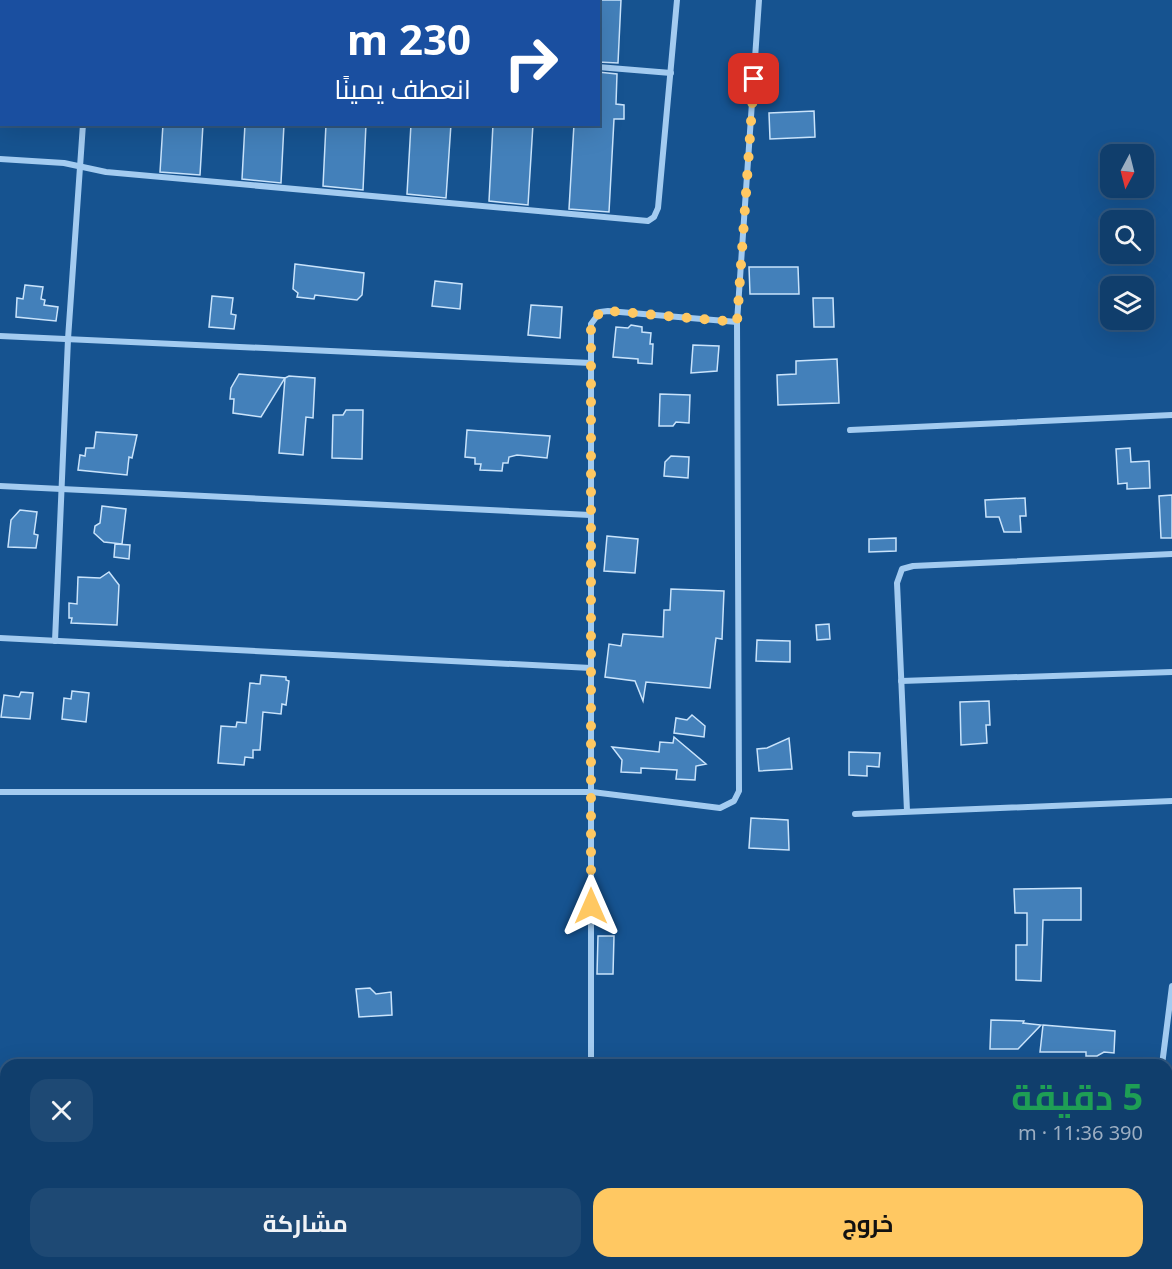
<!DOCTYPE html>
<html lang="ar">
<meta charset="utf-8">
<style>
body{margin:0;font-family:"Noto Sans",Cairo,sans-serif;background:#1e4974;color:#f1f3f6;direction:rtl;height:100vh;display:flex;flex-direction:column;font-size:22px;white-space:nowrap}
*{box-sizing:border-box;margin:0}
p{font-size:20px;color:#9caec2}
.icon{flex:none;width:33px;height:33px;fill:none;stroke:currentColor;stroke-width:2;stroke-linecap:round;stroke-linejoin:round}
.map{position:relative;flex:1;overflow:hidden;direction:ltr}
.panel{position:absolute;left:0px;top:1059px;width:1173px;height:210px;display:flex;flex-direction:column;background:#103e6c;border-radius:18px 18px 0 0;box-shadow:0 6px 24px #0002,0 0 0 2px #30577f;direction:rtl}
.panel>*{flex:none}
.hud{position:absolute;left:0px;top:0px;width:600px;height:126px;box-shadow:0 6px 24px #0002,0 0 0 2px #30577f;direction:rtl;background:#1a4fa0;color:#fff;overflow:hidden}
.needle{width:39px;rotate:187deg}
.tools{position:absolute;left:1100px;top:144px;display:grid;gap:12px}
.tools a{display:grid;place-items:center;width:54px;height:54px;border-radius:12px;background:#103e6c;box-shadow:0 6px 24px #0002,0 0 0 2px #30577f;font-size:30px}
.pin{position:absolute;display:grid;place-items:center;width:51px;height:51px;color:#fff;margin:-26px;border-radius:12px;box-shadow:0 3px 9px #0006}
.me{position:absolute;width:66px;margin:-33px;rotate:0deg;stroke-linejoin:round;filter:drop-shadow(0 0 4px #0008)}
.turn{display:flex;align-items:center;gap:21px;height:126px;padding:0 30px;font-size:27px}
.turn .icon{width:78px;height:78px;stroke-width:2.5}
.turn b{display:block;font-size:42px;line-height:51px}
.round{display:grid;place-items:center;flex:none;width:63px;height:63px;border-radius:18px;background:#1e4974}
.headline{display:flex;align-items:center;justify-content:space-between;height:102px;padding:0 30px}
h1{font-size:36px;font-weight:700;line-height:45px;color:#1e9e55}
.button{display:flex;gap:12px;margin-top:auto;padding:12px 30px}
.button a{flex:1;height:69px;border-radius:18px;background:#ffc862;color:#111;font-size:24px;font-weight:700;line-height:69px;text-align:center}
.button a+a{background:#1e4974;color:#f1f3f6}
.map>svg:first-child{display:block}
</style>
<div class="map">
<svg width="1172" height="1269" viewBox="0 0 1172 1269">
<rect width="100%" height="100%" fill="#165390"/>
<polygon fill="#286eaf" points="929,1263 1140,1263 1139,1269 929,1269"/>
<g fill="#4380ba" stroke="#c9e3fb" stroke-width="1.5">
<polygon points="598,0 621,0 618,63 598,62"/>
<polygon points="598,72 617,74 616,104 624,105 624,119 614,119 609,212 569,209 574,124 598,124"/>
<polygon points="814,111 815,137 770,139 769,113"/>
<polygon points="163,124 203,124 200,175 160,172"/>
<polygon points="245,124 284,124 281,183 242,179"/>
<polygon points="326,124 366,124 363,190 323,186"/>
<polygon points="411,124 451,124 446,198 407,194"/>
<polygon points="493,124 533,124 528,205 489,201"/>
<polygon points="295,264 364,273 362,295 357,300 315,295 314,299 297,297 298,293 293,289"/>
<polygon points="749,267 798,267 799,294 750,294"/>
<polygon points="435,281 462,284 460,309 432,306"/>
<polygon points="25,285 43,287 41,299 45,300 44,305 58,307 56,321 16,317 17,298 23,299"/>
<polygon points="212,296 233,298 231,314 236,315 234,329 209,327"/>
<polygon points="813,298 833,298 834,327 814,327"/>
<polygon points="531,305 562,307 560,338 528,335"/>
<polygon points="631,325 642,327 642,332 651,333 650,344 653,344 652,364 638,363 638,359 613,357 616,327 628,328"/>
<polygon points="693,345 719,346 717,371 691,373"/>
<polygon points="837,359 839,403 778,405 777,375 796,374 796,361"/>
<polygon points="239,374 285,378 261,417 233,413 234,399 230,399 231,388"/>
<polygon points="289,376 315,378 313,418 306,417 303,455 279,453 285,378"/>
<polygon points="660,394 690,395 689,423 676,422 673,426 659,426"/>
<polygon points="346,410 363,410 362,459 332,458 333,415 343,415"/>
<polygon points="467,430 550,436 547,458 517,455 509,457 508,463 503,463 502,471 480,470 481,464 475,464 475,458 465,457"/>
<polygon points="96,432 137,435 132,458 129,457 127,475 78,470 80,455 85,456 86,448 94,448"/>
<polygon points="1130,448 1131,462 1149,461 1150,488 1127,489 1127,483 1118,484 1116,449"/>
<polygon points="671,456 689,457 688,478 664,476 665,462"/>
<polygon points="1172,495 1172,538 1161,538 1159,496"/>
<polygon points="1025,498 1026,516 1020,516 1021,532 1004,532 999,517 986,517 985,500"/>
<polygon points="102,506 126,509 122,544 104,542 94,533 95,526 100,523"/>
<polygon points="20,510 37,512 34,534 38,535 36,548 8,547 11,520"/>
<polygon points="607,536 638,539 635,573 604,571"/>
<polygon points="896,538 896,551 869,552 869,539"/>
<polygon points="115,544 130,545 129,559 114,557"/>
<polygon points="109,572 119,585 117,625 71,623 72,618 69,618 69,603 77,604 78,577 100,578"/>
<polygon points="671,589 724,591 722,639 716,638 710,688 646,682 643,701 635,681 605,677 609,644 621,646 623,634 663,637 664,610 670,610"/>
<polygon points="829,624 830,639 817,640 816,625"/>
<polygon points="757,640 790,641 790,662 756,661"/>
<polygon points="261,675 286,677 286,680 289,681 286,705 282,704 281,714 263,712 260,750 253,750 253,758 245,757 244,765 218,763 221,726 236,727 237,722 246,723 250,683 260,684"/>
<polygon points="72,691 89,693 86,722 62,719 64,698 71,699"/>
<polygon points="21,692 33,693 30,719 1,717 4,695 19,697"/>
<polygon points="989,701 990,725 986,725 987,743 961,745 960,702"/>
<polygon points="692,715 705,726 704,737 674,733 676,718 687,720"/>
<polygon points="674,737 706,764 696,766 695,780 676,779 677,770 641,768 641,773 621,772 622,760 612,747 659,752 660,742 673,743"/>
<polygon points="789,738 792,769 759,771 757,749 767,748"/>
<polygon points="849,752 880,753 879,767 867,766 867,776 849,775"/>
<polygon points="751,818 788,820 789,850 749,848"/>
<polygon points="1081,888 1081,920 1043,920 1041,981 1016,980 1016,945 1027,945 1027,913 1015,913 1014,889"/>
<polygon points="598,936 614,936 613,974 597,974"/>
<polygon points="370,988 376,994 391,992 392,1015 359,1017 356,989"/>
<polygon points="991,1020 1024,1021 1023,1023 1041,1025 1018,1049 990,1049"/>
<polygon points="1043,1025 1115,1031 1114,1053 1104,1052 1097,1056 1086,1056 1086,1052 1040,1052"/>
</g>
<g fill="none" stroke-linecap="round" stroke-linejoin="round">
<g stroke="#a3cbf0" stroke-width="6">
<polyline points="90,2 90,0"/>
<polyline points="0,26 2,26"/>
<polyline points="598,67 671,73"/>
<polyline points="0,159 64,163 106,172 648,221 654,217 658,208 677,0"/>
<polyline points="0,336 591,363"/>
<polyline points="850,430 1172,415"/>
<polyline points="0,486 590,515"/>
<polyline points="0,638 591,668"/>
<polyline points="55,641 68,339 83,124"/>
<polyline points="901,681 1172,672"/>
<polyline points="0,792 592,792 720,808 734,801 739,791 737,322 759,0"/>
<polyline points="907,811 897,583 902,569 913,566 1172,554"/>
<polyline points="855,814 1172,801"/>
<polyline points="591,1065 591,324 600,312 608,311 737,322"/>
<polyline points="1162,1065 1172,986"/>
</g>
</g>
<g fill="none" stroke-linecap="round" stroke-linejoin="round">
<polyline stroke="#ffc862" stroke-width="10" stroke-dasharray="0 18" points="591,906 591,324 600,312 609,311 737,322 754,79"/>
</g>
</svg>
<div class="tools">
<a><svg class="needle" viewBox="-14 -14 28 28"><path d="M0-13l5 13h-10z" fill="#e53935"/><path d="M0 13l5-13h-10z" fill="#9caec2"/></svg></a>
<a><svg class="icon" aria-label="search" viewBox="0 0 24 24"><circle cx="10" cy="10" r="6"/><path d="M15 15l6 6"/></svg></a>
<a><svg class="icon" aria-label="layers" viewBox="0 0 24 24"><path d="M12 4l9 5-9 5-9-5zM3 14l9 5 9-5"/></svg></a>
</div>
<div class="pin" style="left:754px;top:79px;background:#d93025"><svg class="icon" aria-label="arrive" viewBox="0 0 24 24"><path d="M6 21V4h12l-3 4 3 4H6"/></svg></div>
<svg class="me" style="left:591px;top:906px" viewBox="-20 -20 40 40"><path d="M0-17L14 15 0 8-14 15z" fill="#ffc862" stroke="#fff" stroke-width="4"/></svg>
<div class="hud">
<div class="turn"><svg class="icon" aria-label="right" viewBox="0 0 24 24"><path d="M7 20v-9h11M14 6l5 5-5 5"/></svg><div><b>230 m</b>انعطف يمينًا</div></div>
</div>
<section class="panel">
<div class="headline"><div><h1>5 دقيقة</h1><p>390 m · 11:36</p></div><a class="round"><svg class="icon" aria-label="close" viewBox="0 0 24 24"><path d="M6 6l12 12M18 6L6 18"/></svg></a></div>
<div class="button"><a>خروج</a><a>مشاركة</a></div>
</section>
</div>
